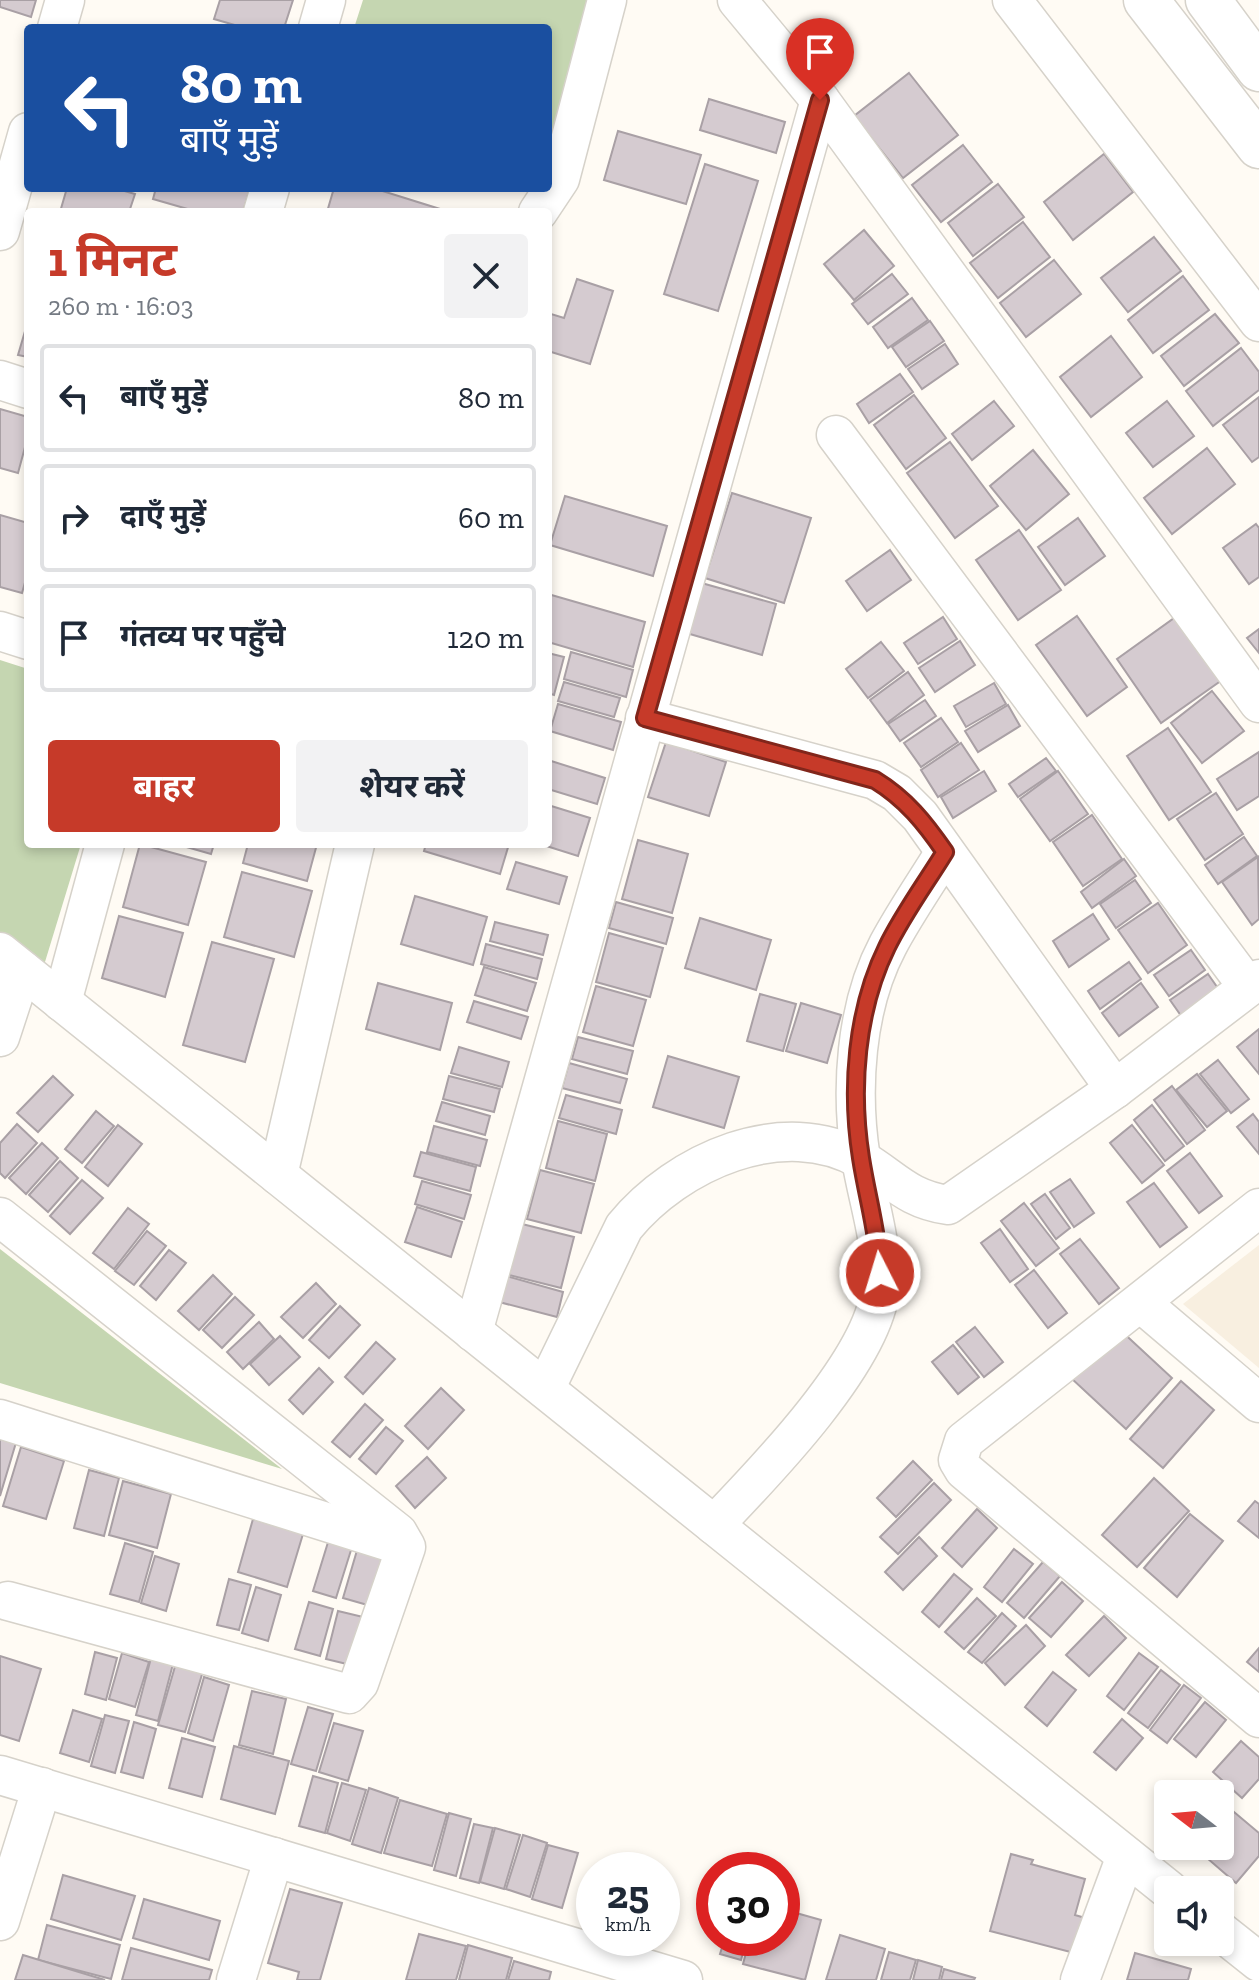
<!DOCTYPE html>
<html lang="hi">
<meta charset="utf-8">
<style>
body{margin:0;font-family:"Zilla Slab","Noto Sans Devanagari",serif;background:#f2f2f3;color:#1f2937;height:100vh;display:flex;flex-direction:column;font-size:30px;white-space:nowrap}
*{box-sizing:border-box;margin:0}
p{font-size:26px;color:#747a83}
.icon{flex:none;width:44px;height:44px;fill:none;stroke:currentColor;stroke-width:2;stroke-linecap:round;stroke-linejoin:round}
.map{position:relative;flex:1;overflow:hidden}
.details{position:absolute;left:24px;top:208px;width:528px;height:640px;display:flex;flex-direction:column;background:#fff;border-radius:8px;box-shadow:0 4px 12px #0003}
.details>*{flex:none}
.top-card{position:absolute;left:24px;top:24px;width:528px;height:168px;border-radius:8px;box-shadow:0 4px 12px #0003;background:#1a4fa0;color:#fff;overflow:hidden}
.needle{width:52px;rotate:286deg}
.controls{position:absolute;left:1154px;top:1780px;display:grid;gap:16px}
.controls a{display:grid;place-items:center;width:80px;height:80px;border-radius:8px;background:#fff;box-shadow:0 4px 12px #0003;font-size:40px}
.speed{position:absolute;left:576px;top:1852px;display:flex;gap:16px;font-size:40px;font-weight:700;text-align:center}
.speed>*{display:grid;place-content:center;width:104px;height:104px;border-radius:50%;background:#fff;box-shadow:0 4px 12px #0003;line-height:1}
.speed small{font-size:20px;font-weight:400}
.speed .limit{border:12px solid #d22;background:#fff;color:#111}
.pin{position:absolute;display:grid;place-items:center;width:68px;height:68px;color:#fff;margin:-82px -34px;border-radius:50% 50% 50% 0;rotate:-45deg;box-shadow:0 0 8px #0007}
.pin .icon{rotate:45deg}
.me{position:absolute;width:88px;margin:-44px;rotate:355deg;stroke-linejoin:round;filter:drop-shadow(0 0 6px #0008)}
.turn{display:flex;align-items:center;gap:28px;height:168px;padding:0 24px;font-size:36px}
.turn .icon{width:104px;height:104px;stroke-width:2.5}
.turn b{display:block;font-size:56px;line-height:68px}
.round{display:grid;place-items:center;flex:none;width:84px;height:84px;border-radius:8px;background:#f2f2f3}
.headline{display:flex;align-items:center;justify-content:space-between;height:136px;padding:0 24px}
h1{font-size:48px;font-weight:700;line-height:60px;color:#c63a29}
.cta{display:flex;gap:16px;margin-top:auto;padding:16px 24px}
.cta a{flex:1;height:92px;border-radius:8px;background:#c63a29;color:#fff;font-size:32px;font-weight:700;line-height:92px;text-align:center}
.cta a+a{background:#f2f2f3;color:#1f2937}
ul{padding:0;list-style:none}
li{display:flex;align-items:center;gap:24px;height:108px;margin:0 16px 12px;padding:0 8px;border:4px solid #e0e1e3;border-radius:8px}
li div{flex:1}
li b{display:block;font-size:30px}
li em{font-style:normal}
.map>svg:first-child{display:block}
</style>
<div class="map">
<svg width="1259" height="1980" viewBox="0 0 1259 1980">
<rect width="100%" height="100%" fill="#fffbf4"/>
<polygon fill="#f8efe0" points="1259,1245 1259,1368 1183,1304"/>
<g fill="#c5d6b1">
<polygon points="363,0 592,0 548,156 548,28 354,28"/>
<polygon points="0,660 28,669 28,844 81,844 41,975 0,941"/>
<polygon points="0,1249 282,1469 0,1383"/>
</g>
<g fill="#d5cbd0" stroke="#a9a0a5" stroke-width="2">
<polygon points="0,0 36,0 31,17 0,7"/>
<polygon points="220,0 293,0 284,28 245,28 214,19"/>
<polygon points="909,73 958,135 903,178 854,116"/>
<polygon points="709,99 785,122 776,153 700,130"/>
<polygon points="618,131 701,155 686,204 604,180"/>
<polygon points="963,145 992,182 941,222 912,185"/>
<polygon points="1104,154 1133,192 1073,240 1044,202"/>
<polygon points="705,164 758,181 718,311 664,294"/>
<polygon points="998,184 1024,217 973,256 948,223"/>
<polygon points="67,188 114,188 135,194 129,212 60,212"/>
<polygon points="156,188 250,188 243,212 198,212 153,199"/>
<polygon points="334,188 373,188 440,209 439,212 327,212"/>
<polygon points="1023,222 1050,257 998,298 970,263"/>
<polygon points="864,230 894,266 854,300 824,264"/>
<polygon points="1154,237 1181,271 1128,312 1101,278"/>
<polygon points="1054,260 1081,294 1026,337 1000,303"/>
<polygon points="892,274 908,294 868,324 852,304"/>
<polygon points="1183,276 1209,310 1153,353 1128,320"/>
<polygon points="577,279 613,291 590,364 548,351 548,313 564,318"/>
<polygon points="912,298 928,320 888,348 873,327"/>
<polygon points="1215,314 1239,343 1184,386 1161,356"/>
<polygon points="28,321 28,357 18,355"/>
<polygon points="930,321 944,341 906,367 892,347"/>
<polygon points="1111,336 1142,377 1091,417 1060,377"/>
<polygon points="945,344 958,364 922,389 908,369"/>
<polygon points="1241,348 1259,372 1259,390 1213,426 1186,391"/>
<polygon points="900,374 913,392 869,423 857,404"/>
<polygon points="914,395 946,438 906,469 874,425"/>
<polygon points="1259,397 1259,457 1252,462 1223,425"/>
<polygon points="994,401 1014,426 972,460 952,434"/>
<polygon points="1167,401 1194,436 1153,467 1126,433"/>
<polygon points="0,409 28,417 28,436 18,473 0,468"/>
<polygon points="950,442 998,506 955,538 907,473"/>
<polygon points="1207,448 1235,484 1172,534 1144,498"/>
<polygon points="1033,450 1069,494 1026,530 990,486"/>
<polygon points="732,493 811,518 784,603 705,578"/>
<polygon points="565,496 667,526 653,576 550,545"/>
<polygon points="0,515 28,523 28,572 22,593 0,587"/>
<polygon points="1078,518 1105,556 1065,585 1038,547"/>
<polygon points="1256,524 1259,528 1259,577 1249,584 1223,548"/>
<polygon points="1019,530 1061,590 1018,620 976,560"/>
<polygon points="890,550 911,580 867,611 846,581"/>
<polygon points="698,582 776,604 762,655 683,632"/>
<polygon points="548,594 645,622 633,667 548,642"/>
<polygon points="1077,616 1127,687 1087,716 1036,645"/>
<polygon points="1177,616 1222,680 1161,723 1117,659"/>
<polygon points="943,617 957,639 918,664 904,643"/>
<polygon points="1259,629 1259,653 1247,638"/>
<polygon points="960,641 975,665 935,692 919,668"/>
<polygon points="881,642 904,671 868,698 846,669"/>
<polygon points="571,652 633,670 626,697 564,679"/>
<polygon points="548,653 564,657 554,695 548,693"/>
<polygon points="908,672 924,695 887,723 870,700"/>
<polygon points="564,682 620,698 614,717 558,701"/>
<polygon points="994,683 1006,704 966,727 954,706"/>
<polygon points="1212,691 1244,731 1202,763 1171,723"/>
<polygon points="925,700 936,716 900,741 888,724"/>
<polygon points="558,704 621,722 613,750 550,731"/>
<polygon points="1008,705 1020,726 978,752 965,731"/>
<polygon points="941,718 958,742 921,767 904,743"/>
<polygon points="1168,728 1211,792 1169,820 1127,756"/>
<polygon points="666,742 726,762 709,816 648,797"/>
<polygon points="961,743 979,770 938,797 921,770"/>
<polygon points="1259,752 1259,796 1237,810 1217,779"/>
<polygon points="1046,758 1056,771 1018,797 1009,784"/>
<polygon points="548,760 605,778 597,804 548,789"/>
<polygon points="984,771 996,791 953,818 941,797"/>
<polygon points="1058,771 1088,814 1050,841 1020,799"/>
<polygon points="1216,793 1243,834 1205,860 1177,819"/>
<polygon points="548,805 590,818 578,856 540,844 548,844"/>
<polygon points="1092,815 1122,859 1083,886 1053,842"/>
<polygon points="1244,837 1257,856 1218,884 1205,865"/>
<polygon points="638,840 688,854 672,913 622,899"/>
<polygon points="140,844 206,862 188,925 123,907"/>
<polygon points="176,844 214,844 211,854"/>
<polygon points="248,844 317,844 307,881 243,863"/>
<polygon points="426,844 509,844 500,874 424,851"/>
<polygon points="1258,857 1259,919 1252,925 1222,882"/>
<polygon points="1124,859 1136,876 1092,908 1081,892"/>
<polygon points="516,862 567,877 559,904 507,889"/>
<polygon points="242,872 312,891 294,957 224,937"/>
<polygon points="1135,880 1151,903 1116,928 1100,904"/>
<polygon points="415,896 487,917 473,965 401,944"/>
<polygon points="616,902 673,918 666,944 609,928"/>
<polygon points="1158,903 1187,945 1148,973 1118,930"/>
<polygon points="1093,914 1109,939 1069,967 1053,941"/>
<polygon points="119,916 183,933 165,997 102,978"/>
<polygon points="700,918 771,940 756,990 685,968"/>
<polygon points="495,922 548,935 543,955 490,941"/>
<polygon points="609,933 663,948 650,997 596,982"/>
<polygon points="212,942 274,959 245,1062 183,1045"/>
<polygon points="486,944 542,959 537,979 481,964"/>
<polygon points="1191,950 1205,970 1169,996 1154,975"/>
<polygon points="1129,962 1141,979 1100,1009 1088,991"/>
<polygon points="484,967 536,983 527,1011 475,995"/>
<polygon points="1208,974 1222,994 1184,1020 1170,1000"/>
<polygon points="378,983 452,1003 440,1050 366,1029"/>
<polygon points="1141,983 1158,1007 1119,1036 1102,1013"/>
<polygon points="596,986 646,1000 633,1046 583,1032"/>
<polygon points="760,994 796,1004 783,1051 747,1041"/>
<polygon points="474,1001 528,1017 521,1039 467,1022"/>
<polygon points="801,1003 841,1015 827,1063 786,1051"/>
<polygon points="1259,1029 1259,1074 1237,1047"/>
<polygon points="578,1037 633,1051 627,1074 572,1059"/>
<polygon points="459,1047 509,1062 502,1087 451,1073"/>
<polygon points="668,1056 739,1077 724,1128 653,1107"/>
<polygon points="1218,1060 1249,1099 1231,1113 1200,1074"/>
<polygon points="569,1063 627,1079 620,1103 562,1088"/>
<polygon points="1197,1074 1227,1111 1207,1127 1176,1090"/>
<polygon points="53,1076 73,1095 38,1132 17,1113"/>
<polygon points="449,1076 500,1089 494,1112 443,1099"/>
<polygon points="1172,1086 1205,1130 1187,1144 1154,1100"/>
<polygon points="566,1095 622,1110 616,1134 559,1118"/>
<polygon points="442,1102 490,1116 485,1135 436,1121"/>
<polygon points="1152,1105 1184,1146 1165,1161 1134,1120"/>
<polygon points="96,1111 114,1126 82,1163 65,1149"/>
<polygon points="1253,1114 1259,1122 1259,1154 1237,1127"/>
<polygon points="558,1121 607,1134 595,1181 546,1168"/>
<polygon points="17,1124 37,1143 5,1178 0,1173 0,1143"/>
<polygon points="118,1125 142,1144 108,1186 85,1167"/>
<polygon points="1132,1125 1164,1165 1142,1183 1110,1143"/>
<polygon points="434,1126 487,1140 480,1166 427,1152"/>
<polygon points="42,1143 58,1158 26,1194 9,1178"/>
<polygon points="421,1152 476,1167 470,1191 414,1176"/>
<polygon points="1190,1153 1222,1196 1199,1213 1167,1171"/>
<polygon points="60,1161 78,1178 48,1212 29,1195"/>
<polygon points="540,1170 594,1184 581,1233 527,1219"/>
<polygon points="1070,1179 1094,1213 1074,1227 1050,1192"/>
<polygon points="82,1180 103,1198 70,1234 50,1216"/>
<polygon points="422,1181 471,1195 464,1219 415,1204"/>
<polygon points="1154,1183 1187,1227 1160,1247 1127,1202"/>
<polygon points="1045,1194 1070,1228 1056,1239 1031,1204"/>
<polygon points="1024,1203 1059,1248 1036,1266 1001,1221"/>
<polygon points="417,1207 462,1222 451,1257 405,1242"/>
<polygon points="128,1208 149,1224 114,1269 93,1253"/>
<polygon points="522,1224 574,1237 561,1288 509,1275"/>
<polygon points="1000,1229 1028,1269 1010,1282 981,1243"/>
<polygon points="147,1231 166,1246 134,1285 115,1271"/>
<polygon points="1080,1239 1119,1288 1099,1304 1060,1254"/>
<polygon points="169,1250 186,1263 156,1300 140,1286"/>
<polygon points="1034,1270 1067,1313 1048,1328 1015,1285"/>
<polygon points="213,1275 232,1294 199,1330 178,1311"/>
<polygon points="506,1276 563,1292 557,1317 499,1302"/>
<polygon points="316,1283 336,1304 303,1338 281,1317"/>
<polygon points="235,1297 254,1315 222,1348 203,1330"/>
<polygon points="340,1306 360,1325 329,1358 309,1340"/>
<polygon points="259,1322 274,1339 243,1369 227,1352"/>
<polygon points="975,1327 1003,1362 984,1377 956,1342"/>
<polygon points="1117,1327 1172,1378 1126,1429 1071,1378"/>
<polygon points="280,1336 300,1357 269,1385 250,1364"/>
<polygon points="376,1342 395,1359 363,1394 345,1377"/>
<polygon points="953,1345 979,1377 958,1394 932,1362"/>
<polygon points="319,1368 333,1382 303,1414 289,1400"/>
<polygon points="1181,1381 1214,1410 1163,1468 1130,1439"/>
<polygon points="441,1388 464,1410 428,1449 405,1426"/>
<polygon points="365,1404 383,1420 350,1457 332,1442"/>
<polygon points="386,1427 403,1441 376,1474 359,1459"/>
<polygon points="0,1430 18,1436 0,1496"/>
<polygon points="21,1447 64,1461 46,1519 3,1506"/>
<polygon points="427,1457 446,1478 415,1508 396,1486"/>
<polygon points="913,1461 932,1480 896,1517 877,1498"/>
<polygon points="89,1470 119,1478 104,1536 74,1528"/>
<polygon points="1154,1478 1189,1511 1137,1567 1102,1535"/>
<polygon points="123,1481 171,1494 157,1548 109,1535"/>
<polygon points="934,1483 951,1500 898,1554 880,1537"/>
<polygon points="1255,1501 1259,1504 1259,1538 1238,1521"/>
<polygon points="977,1509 997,1528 962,1567 942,1548"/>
<polygon points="1190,1514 1223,1541 1177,1597 1144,1568"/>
<polygon points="253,1519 303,1534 287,1587 238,1572"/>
<polygon points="919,1537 937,1556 903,1590 885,1572"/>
<polygon points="329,1539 352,1547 336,1598 313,1591"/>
<polygon points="125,1543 153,1552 139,1602 110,1594"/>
<polygon points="358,1547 387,1555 371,1606 343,1598"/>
<polygon points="1014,1549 1033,1564 1002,1602 984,1587"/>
<polygon points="155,1556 179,1564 166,1611 141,1603"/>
<polygon points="1043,1562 1060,1576 1024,1618 1007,1603"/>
<polygon points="954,1574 972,1589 939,1627 922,1612"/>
<polygon points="229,1579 251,1585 239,1630 217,1625"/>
<polygon points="1062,1582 1083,1601 1051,1637 1029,1618"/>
<polygon points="256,1587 281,1595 268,1641 242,1633"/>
<polygon points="977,1598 996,1616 964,1649 945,1632"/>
<polygon points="309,1602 333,1609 320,1656 295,1649"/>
<polygon points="338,1611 363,1617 351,1665 326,1659"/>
<polygon points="1002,1613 1016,1626 982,1663 968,1652"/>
<polygon points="1104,1616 1126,1638 1089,1676 1066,1655"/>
<polygon points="1026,1625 1045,1646 1005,1685 985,1663"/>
<polygon points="1259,1648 1259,1672 1247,1662"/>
<polygon points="95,1652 117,1658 106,1700 85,1694"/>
<polygon points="122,1653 149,1662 135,1707 109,1699"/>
<polygon points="1139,1653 1158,1667 1124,1710 1107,1696"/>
<polygon points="0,1656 41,1669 19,1741 0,1735"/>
<polygon points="151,1658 173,1664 158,1721 136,1715"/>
<polygon points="176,1663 203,1671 185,1732 158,1725"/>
<polygon points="1161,1670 1180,1685 1148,1728 1128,1713"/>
<polygon points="1053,1672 1076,1690 1047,1726 1025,1707"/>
<polygon points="204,1677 229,1685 213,1741 188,1733"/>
<polygon points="1184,1685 1201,1698 1167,1743 1150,1730"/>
<polygon points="252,1691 286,1699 273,1754 239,1745"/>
<polygon points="1205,1702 1226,1720 1196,1757 1174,1739"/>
<polygon points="308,1707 333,1714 316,1771 291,1764"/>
<polygon points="73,1710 102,1719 89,1762 60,1753"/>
<polygon points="105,1715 129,1721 115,1773 91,1766"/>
<polygon points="1122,1719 1143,1738 1116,1770 1094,1752"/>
<polygon points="134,1722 156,1729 143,1778 121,1772"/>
<polygon points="334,1723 363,1731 348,1781 319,1772"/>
<polygon points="182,1738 215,1747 202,1797 169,1788"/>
<polygon points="1241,1741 1259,1757 1259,1779 1242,1798 1213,1772"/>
<polygon points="234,1746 289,1761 275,1814 221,1799"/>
<polygon points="313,1776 338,1783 325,1833 299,1826"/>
<polygon points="342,1783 366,1790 350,1841 327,1833"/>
<polygon points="369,1788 398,1798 381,1853 352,1844"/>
<polygon points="400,1800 447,1814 432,1866 384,1853"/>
<polygon points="1234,1812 1259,1833 1259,1856 1236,1883 1200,1852 1205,1846 1220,1846 1220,1828"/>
<polygon points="449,1813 471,1819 456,1876 434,1870"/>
<polygon points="474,1824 493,1828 479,1883 460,1878"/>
<polygon points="495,1828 520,1835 504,1889 480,1882"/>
<polygon points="523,1835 547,1843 530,1897 506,1889"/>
<polygon points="548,1845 578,1853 562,1908 532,1899"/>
<polygon points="1011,1854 1033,1860 1031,1864 1085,1879 1075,1915 1092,1920 1082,1955 990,1931"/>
<polygon points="63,1875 135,1896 121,1940 51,1919"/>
<polygon points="290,1889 342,1903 320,1980 297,1980 299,1972 268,1963"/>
<polygon points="144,1899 220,1921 209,1960 133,1938"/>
<polygon points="782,1909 821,1920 805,1980 743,1964 750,1938 782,1938"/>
<polygon points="47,1925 120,1945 111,1979 38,1960"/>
<polygon points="419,1934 466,1946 456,1980 406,1980"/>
<polygon points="840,1935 885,1949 876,1980 826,1980"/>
<polygon points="725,1938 747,1938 741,1960 720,1954"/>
<polygon points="468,1945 512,1958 506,1980 459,1980"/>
<polygon points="131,1948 212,1970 209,1980 122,1980"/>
<polygon points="889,1952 916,1960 910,1980 881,1980"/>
<polygon points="1135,1953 1191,1969 1188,1980 1127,1980"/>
<polygon points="23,1955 105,1980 15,1980"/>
<polygon points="918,1960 942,1967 939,1980 913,1980"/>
<polygon points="514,1961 551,1972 549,1980 508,1980"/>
<polygon points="944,1969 975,1978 974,1980 941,1980"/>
</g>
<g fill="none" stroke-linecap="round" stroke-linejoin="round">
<defs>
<g id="minor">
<polyline points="737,0 820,100 1259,703"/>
<polyline points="1012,0 1259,322"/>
<polyline points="57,28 65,0"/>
<polyline points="318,28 326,0"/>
<polyline points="263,212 270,188"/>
<polyline points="538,212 560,179 607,0"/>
<polyline points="0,231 28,132"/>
<polyline points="0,380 28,389"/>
<polyline points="836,435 1248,987"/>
<polyline points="0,631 28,640"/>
<polyline points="645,718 875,780 897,793 920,816 1115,1089"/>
<polyline points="0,952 1169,1890"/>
<polyline points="62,1002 105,844"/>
<polyline points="0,1037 22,970"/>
<polyline points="278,1175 355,844"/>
<polyline points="1259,1208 964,1441 958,1460 964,1470 1259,1718"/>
<polyline points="0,1217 398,1533 406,1547 359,1683 349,1694 8,1601"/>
<polyline points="1141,1303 1259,1403"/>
<polyline points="473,1332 820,100"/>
<path d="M545 1389 624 1227C677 1162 783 1114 862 1160 894 1179 907 1199 948 1205L1115 1089 1259 979"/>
<polyline points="0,1419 399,1545"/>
<path d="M714 1525C763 1474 873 1361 880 1290 884 1245 868 1202 861 1159 850 1091 855 1007 888 945 905 913 926 883 945 852"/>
<polyline points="0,1775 683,1980"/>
<polyline points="0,1921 42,1787"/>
<polyline points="1220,1931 1259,1962"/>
<polyline points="236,1980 274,1857"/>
<polyline points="1080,1980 1126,1856"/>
</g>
<g id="secondary">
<polyline points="1146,0 1259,146"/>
<polyline points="1208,0 1259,69"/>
</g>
</defs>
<use href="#minor" stroke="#d6d2ca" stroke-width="41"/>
<use href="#secondary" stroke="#d6d2ca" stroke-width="47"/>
<use href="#minor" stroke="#fff" stroke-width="38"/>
<use href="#secondary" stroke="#fff" stroke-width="44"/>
</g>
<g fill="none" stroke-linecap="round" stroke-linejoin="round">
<defs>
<path id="route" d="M820 100 645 718 875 780C906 799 925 823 945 852 926 883 903 914 887 947 856 1010 850 1089 861 1158 867 1197 878 1233 880 1273"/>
</defs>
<use href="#route" stroke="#81261b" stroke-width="20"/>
<use href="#route" stroke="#c63a29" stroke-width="14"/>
</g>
</svg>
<div class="controls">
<a><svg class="needle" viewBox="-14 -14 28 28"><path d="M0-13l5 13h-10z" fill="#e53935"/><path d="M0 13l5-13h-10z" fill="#747a83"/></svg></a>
<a><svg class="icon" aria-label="sound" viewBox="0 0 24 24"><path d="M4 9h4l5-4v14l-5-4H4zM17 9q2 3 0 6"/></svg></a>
</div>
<div class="speed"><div>25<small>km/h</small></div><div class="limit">30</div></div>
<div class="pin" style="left:820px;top:100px;background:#d93025"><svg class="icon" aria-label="arrive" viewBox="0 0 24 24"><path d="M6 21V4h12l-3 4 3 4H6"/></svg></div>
<svg class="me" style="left:880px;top:1273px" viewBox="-20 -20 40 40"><circle r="17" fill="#c63a29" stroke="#fff" stroke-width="3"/><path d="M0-11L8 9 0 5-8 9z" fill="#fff"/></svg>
<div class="top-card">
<div class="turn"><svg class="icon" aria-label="left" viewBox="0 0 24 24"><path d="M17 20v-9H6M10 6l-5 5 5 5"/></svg><div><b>80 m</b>बाएँ मुड़ें</div></div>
</div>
<section class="details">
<div class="headline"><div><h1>1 मिनट</h1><p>260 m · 16:03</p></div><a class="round"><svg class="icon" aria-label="close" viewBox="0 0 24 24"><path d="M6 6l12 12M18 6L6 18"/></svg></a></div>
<ul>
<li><svg class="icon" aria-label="left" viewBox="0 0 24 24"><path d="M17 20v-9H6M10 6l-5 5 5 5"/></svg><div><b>बाएँ मुड़ें</b></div><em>80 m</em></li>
<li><svg class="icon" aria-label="right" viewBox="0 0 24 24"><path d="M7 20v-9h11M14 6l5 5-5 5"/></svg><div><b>दाएँ मुड़ें</b></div><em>60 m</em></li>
<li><svg class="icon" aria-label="arrive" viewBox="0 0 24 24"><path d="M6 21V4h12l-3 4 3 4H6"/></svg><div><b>गंतव्य पर पहुँचे</b></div><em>120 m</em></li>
</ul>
<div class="cta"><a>बाहर</a><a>शेयर करें</a></div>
</section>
</div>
